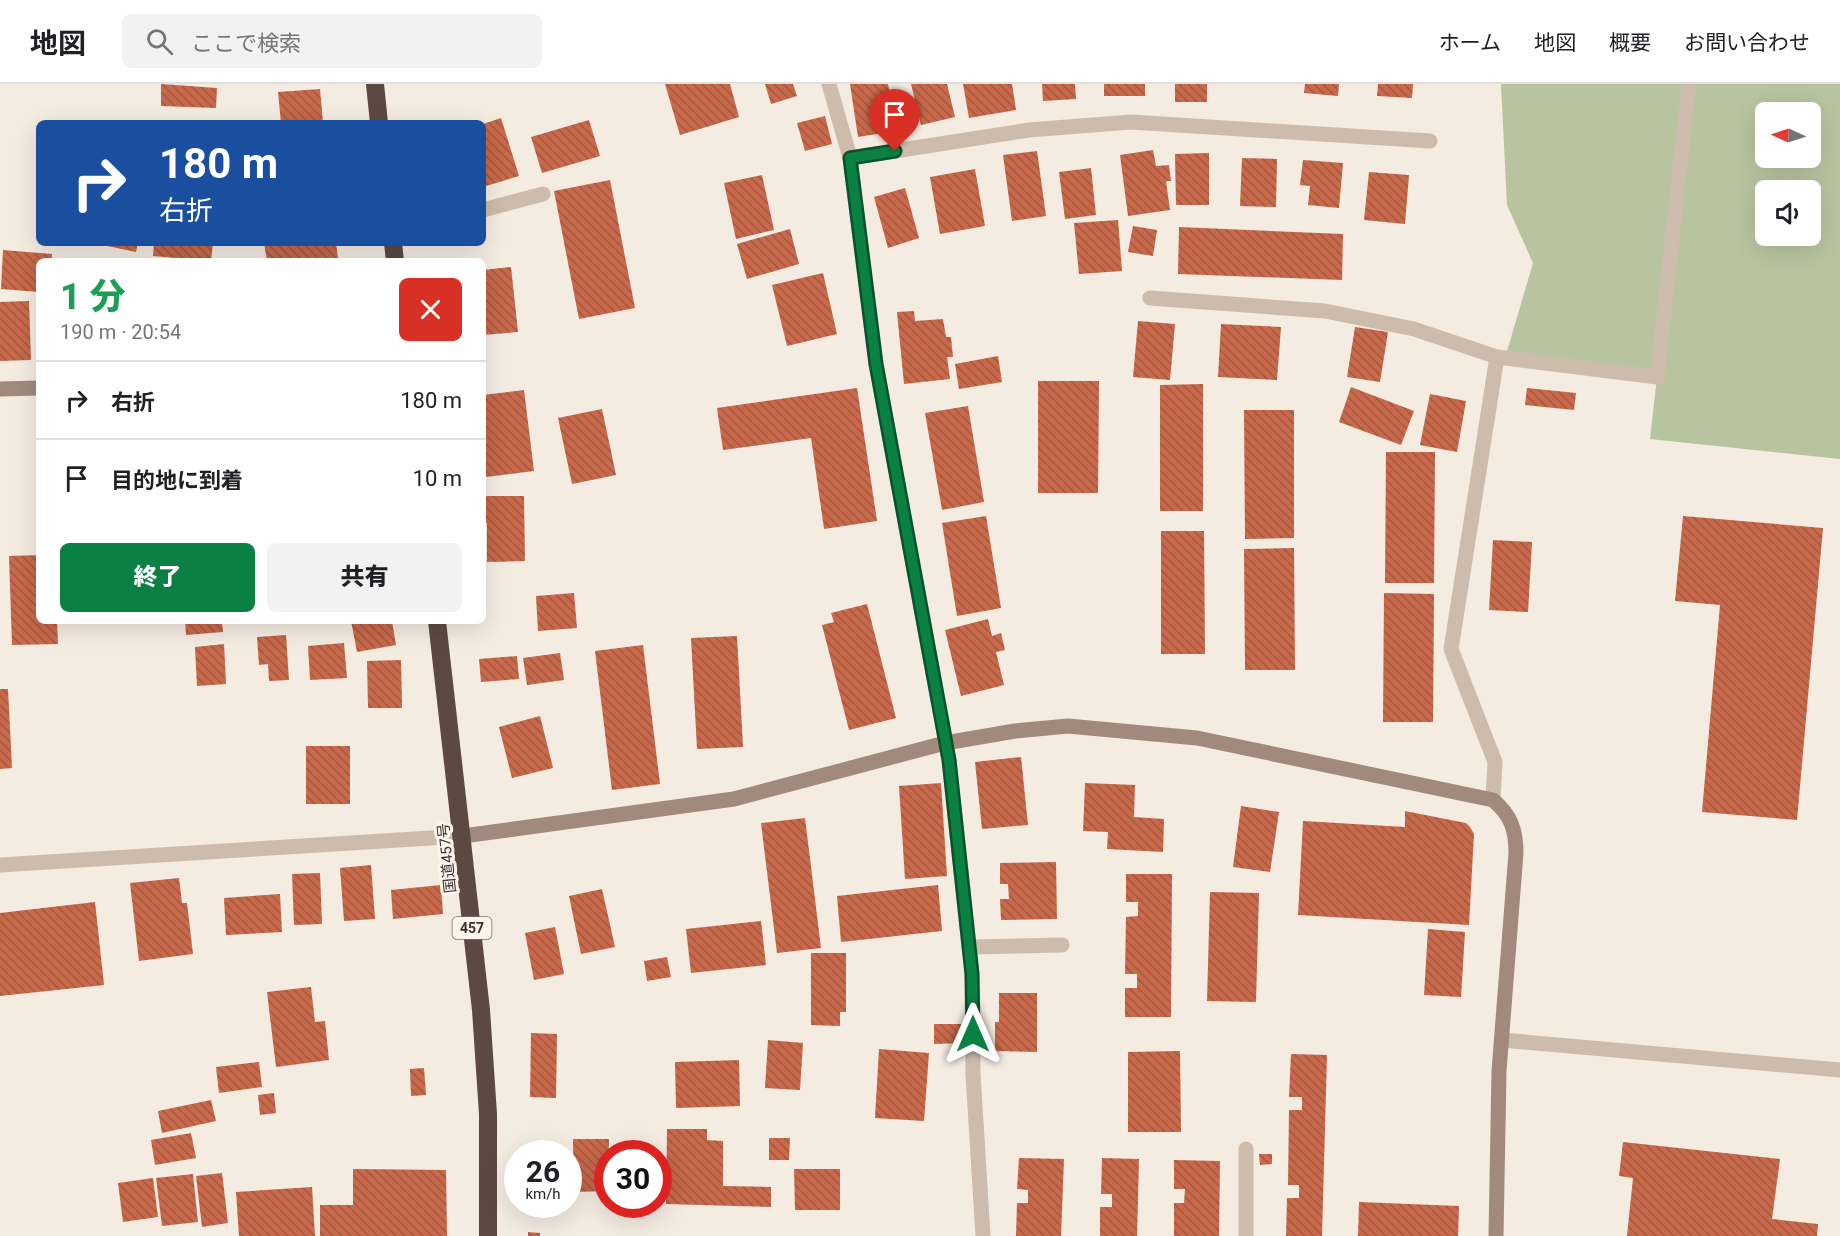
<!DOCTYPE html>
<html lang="ja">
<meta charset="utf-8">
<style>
body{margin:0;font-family:Roboto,"Noto Sans JP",sans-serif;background:#f2f2f2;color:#202124;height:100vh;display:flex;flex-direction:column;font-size:22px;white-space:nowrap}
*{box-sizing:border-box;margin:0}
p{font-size:20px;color:#757577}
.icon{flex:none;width:33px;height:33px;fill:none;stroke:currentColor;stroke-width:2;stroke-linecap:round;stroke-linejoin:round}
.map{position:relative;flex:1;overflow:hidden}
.panel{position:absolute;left:36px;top:174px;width:450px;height:366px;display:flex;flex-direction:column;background:#fff;border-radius:9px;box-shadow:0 6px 24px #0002}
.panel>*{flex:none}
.banner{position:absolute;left:36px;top:36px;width:450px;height:126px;border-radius:9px;box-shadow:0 6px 24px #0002;background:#1a4fa0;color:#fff;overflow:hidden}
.needle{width:39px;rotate:273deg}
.fabs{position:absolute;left:1755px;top:18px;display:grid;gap:12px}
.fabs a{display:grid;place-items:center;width:66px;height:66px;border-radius:9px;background:#fff;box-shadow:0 6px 24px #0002;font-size:30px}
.speed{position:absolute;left:504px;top:1056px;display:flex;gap:12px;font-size:30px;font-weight:700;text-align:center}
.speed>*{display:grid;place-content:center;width:78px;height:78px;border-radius:50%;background:#fff;box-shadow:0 6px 24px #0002;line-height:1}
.speed small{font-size:15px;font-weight:400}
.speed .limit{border:9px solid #d22;background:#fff;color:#111}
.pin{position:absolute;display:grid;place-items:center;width:51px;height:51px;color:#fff;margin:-62px -26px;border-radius:50% 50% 50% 0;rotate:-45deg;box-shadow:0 0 6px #0007}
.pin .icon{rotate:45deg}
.me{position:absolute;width:66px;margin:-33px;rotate:0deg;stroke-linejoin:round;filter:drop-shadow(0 0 4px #0008)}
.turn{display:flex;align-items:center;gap:21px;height:126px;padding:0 24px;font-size:27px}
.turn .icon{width:78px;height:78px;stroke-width:2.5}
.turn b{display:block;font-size:42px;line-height:51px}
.round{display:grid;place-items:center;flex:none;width:63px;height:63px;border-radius:9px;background:#f2f2f2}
.headline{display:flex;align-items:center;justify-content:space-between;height:102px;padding:0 24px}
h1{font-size:36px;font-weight:800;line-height:45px;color:#1e9e55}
.action{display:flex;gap:12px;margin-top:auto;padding:12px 24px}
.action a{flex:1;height:69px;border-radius:9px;background:#0b8043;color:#fff;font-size:24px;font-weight:800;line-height:69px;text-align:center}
.action a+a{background:#f2f2f2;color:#202124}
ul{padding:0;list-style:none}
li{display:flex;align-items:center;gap:18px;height:78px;padding:0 24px;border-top:2px solid #e0e0e0}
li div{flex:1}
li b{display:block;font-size:22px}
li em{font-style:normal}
header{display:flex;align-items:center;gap:36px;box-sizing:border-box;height:84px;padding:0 30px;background:#fff;border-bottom:2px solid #e0e0e0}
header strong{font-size:28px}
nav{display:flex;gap:33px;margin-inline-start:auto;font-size:21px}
.search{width:420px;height:54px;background:#f2f2f2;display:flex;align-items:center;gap:15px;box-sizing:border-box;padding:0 21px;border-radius:9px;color:#757577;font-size:22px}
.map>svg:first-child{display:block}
</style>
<header>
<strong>地図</strong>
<div class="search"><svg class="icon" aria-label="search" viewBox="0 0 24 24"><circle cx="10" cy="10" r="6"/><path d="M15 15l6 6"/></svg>ここで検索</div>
<nav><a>ホーム</a><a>地図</a><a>概要</a><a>お問い合わせ</a></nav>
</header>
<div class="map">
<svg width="1840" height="1152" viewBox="0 0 1840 1152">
<defs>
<pattern id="building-back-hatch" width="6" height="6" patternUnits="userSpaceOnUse" patternTransform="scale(1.5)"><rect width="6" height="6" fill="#c8694b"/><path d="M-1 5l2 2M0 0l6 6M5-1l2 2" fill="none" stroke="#a4573f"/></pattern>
</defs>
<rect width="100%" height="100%" fill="#f4ebe1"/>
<path fill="#b8c4a0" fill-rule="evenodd" d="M1501 0H1840V375L1650 355 1657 293 1505 274 1533 179 1507 121ZM1766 28H1810V74H1766ZM1766 106H1810V152H1766Z"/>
<g fill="url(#building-back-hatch)">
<polygon points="161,0 217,4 216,24 161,22"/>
<polygon points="665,0 730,0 739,33 680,51"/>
<polygon points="765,0 793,0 797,12 771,20"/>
<polygon points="850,0 888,0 896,47 858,53"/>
<polygon points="911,0 947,0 955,33 921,41"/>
<polygon points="963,0 1012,0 1016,26 969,34"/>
<polygon points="1042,0 1075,0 1076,15 1043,17"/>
<rect x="1104" y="0" width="41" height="12"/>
<rect x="1175" y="0" width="32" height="18"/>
<polygon points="1305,0 1339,0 1338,12 1304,9"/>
<polygon points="1378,0 1413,0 1412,14 1377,12"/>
<polygon points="320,5 323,39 281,39 278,8"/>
<polygon points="825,32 832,60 805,67 797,39"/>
<polygon points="501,34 519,92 483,103 483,40"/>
<polygon points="589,36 600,72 542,89 531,53"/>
<polygon points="1153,66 1156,82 1169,81 1171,97 1166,97 1170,126 1128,132 1120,71"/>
<polygon points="1037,67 1046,132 1012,137 1003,71"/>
<polygon points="1209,69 1209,121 1176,121 1175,70"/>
<polygon points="1242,74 1277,75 1276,123 1240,122"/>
<polygon points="1303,76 1343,79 1339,124 1308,121 1310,102 1300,101"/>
<polygon points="1091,84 1096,131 1065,135 1059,88"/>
<polygon points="975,85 985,142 940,150 930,93"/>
<polygon points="1369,88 1409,91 1405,140 1364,136"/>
<polygon points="762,91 774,146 736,155 724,99"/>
<polygon points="610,96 635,224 579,235 554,107"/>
<polygon points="905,104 919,154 888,164 874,113"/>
<polygon points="1118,136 1122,187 1079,190 1074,139"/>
<polygon points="1133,142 1157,146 1153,172 1128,168"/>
<polygon points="1179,143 1343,150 1342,196 1178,190"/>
<polygon points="790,145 799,180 747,195 737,160"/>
<polygon points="93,159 138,159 136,168"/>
<polygon points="154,159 213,159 211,177 153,172"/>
<polygon points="264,159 336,159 338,174 320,177 267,177"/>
<polygon points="3,166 52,170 52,177 39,177 39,208 1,205"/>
<polygon points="511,183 518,248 483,251 483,186"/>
<polygon points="823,189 837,250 787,262 772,201"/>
<polygon points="29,217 31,276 0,277 0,218"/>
<polygon points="914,227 915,237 943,235 946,253 951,253 953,273 947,273 950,295 904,300 897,228"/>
<polygon points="1138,237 1175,240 1170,296 1133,293"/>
<polygon points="1221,240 1281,243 1277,296 1218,293"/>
<polygon points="1355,243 1388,248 1380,298 1347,293"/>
<polygon points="998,272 1002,298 959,305 955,280"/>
<polygon points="1038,297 1099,297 1098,409 1038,409"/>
<polygon points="1203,300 1203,427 1160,427 1160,301"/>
<polygon points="1351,303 1414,327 1401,361 1339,338"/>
<polygon points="857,304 877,437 824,445 811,354 723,366 717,324"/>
<polygon points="1527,304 1576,309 1574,326 1525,321"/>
<polygon points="524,306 534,387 486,393 483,311"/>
<polygon points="1430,310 1466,317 1457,368 1420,361"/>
<polygon points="968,322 984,418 942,426 925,329"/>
<polygon points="602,325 616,391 572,400 558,334"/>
<polygon points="1244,326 1294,326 1294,454 1245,455"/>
<polygon points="1386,368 1435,368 1434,499 1385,499"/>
<polygon points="483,412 524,412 525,477 487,478 487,439 483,439"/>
<polygon points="986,432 1001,524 957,532 942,439"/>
<polygon points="1683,432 1823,444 1797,736 1702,728 1720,521 1675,517"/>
<polygon points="1161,447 1204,447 1205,570 1161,570"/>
<polygon points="1493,456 1532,458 1528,528 1489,526"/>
<polygon points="1294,464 1295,586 1245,586 1244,465"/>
<polygon points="39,471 39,537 57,537 58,560 12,561 9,472"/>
<polygon points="574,509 577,544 538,547 536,512"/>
<polygon points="1384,509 1434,510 1433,638 1383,638"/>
<polygon points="867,520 896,634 849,646 822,541 834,538 831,529"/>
<polygon points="988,535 992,552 1001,549 1005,566 996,568 1004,601 961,612 945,546"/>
<polygon points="185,537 222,537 223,548 186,551"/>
<polygon points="351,537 392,537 396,561 357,568"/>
<polygon points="286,551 289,596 269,597 268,580 259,581 257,553"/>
<polygon points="737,552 743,663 697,665 691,554"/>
<polygon points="344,559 347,594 310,596 308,562"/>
<polygon points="224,560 226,600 197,602 195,563"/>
<polygon points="643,561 660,700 612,706 595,567"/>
<polygon points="560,569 564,596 527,601 523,574"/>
<polygon points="517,572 519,595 481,598 479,575"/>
<polygon points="401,576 402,624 368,624 367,577"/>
<polygon points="0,605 8,605 12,684 0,685"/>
<polygon points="540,632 553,684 512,694 499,643"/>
<rect x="306" y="662" width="44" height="58"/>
<polygon points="1021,673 1028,741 982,745 975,678"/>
<polygon points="941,699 947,792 905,795 899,702"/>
<polygon points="1085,699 1135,701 1134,733 1164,735 1163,768 1107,765 1108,748 1083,747"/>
<polygon points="1241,722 1279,728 1270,788 1233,783"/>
<polygon points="1405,727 1466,739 1470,743 1474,750 1469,841 1298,831 1303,737 1405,743"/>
<polygon points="805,734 821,864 777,869 761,739"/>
<polygon points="1056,778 1057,835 1001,836 1000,815 1009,815 1008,800 1000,800 1000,779"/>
<polygon points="371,781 375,835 344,837 340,784"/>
<polygon points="320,789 322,840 294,841 292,790"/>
<polygon points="1126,790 1172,790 1171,933 1125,933 1125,904 1137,904 1137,890 1125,890 1126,833 1138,832 1138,818 1126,818"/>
<polygon points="179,794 182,819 187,819 193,870 139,877 130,799"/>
<polygon points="441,801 443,830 393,835 391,806"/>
<polygon points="938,801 942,847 841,858 837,812"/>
<polygon points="602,805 615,863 581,870 569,812"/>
<polygon points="1210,808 1259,809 1256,918 1207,917"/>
<polygon points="280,810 282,848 226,851 224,814"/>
<polygon points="95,818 104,901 0,912 0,829"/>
<polygon points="761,837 766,881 691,889 686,845"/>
<polygon points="555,843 564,890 534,896 525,849"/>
<polygon points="1428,845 1465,848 1461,913 1424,911"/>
<polygon points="811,869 846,869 846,928 840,928 840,942 811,941"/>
<polygon points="667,873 671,893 647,897 644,877"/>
<polygon points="311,903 315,938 325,937 329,976 276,983 267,908"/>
<polygon points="999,909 1037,909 1037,968 995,967 995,938 999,938"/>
<polygon points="934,940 964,940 964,959 934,960"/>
<polygon points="531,949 557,950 556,1014 530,1013"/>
<polygon points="768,956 803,959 800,1006 765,1004"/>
<polygon points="879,965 929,969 924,1037 875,1034"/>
<polygon points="1180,967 1181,1048 1128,1048 1128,968"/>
<polygon points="1291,970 1327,971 1322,1152 1286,1152 1287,1114 1299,1114 1299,1101 1288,1101 1289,1026 1302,1026 1302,1013 1289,1013"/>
<polygon points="739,976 740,1022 676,1024 675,978"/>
<polygon points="259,978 262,1003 219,1009 216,983"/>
<polygon points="424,984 426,1011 411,1012 410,985"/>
<polygon points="274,1009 276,1029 260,1031 258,1011"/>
<polygon points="211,1016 216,1037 162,1049 158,1027"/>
<polygon points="667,1045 707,1045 707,1056 723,1057 723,1102 771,1103 771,1123 666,1120"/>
<polygon points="191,1049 196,1074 155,1081 151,1056"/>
<polygon points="769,1054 790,1054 789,1076 769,1076"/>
<polygon points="573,1055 609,1055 608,1107 574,1108"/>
<polygon points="1623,1058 1780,1075 1772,1135 1818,1140 1817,1152 1627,1152 1633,1094 1619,1092"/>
<polygon points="1259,1070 1272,1070 1272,1080 1260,1081"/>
<polygon points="1019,1074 1064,1075 1061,1152 1016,1152 1017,1119 1028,1119 1028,1106 1017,1105"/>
<polygon points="1102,1074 1139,1075 1137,1152 1100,1152 1100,1123 1112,1123 1112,1110 1101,1110"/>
<polygon points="1174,1076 1220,1077 1219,1152 1174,1152 1174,1119 1184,1119 1185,1105 1174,1105"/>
<polygon points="353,1085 446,1086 447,1152 320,1152 320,1121 353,1121"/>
<polygon points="794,1085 840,1085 840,1126 795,1126"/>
<polygon points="222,1089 228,1139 202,1143 196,1092"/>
<polygon points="193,1090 198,1138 162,1142 156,1094"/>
<polygon points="153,1094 158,1133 123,1138 118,1099"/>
<polygon points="312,1103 315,1152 239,1152 236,1108"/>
<polygon points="1359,1118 1459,1122 1458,1152 1358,1152"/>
<polygon points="528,1148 540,1149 540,1152 528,1152"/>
</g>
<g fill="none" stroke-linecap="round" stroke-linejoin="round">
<g stroke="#cdbbac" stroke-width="15">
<polyline points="483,126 543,110"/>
<polyline points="969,863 1062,861"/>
<polyline points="1246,1152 1246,1065"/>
</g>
<g stroke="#cdbbac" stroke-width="15">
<polyline points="829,0 850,74 876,280 949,676 972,890 973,990 983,1152"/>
<polyline points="850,74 1029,46 1131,38 1430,57"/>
<polyline points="1150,214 1325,227 1414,245 1497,273"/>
<polyline points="1493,716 1495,678 1451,565 1497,273 1657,293 1689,0"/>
<polyline points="0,781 463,752"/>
<polyline points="1502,956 1840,986"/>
</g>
<g stroke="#a18a7d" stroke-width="15">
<polyline points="0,305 39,304"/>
<path d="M463 752 734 715 945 659 1015 647 1068 642 1197 654 1493 716C1511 731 1516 746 1516 769L1499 987 1496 1152"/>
</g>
<g stroke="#5c4a42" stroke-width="18">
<polyline points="375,0 379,39"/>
<polyline points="393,159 395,177"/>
<polyline points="437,537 481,926 488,1030 488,1152"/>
</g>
</g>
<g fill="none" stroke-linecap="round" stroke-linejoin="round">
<defs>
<polyline id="route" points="895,67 850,74 876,280 949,676 972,890 973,950"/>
</defs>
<use href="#route" stroke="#07532c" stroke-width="15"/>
<use href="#route" stroke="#0b8043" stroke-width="10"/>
</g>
<g text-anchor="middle" stroke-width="6" stroke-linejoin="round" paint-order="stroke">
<rect fill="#fbf5ee" stroke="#756b66" stroke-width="1.5" x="452.5" y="833" width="39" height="22" rx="4.5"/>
<g font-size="14" font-weight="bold" fill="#3b302b">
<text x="472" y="849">457</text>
</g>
<g font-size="15" fill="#3b302b" stroke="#fbf5ee">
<text transform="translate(447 774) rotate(-96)" y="5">国道457号</text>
</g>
</g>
</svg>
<div class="fabs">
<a><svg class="needle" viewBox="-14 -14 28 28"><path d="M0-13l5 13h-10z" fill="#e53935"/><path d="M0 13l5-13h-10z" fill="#757577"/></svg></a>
<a><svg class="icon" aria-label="sound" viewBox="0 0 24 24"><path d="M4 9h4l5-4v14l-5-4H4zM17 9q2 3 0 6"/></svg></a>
</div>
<div class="speed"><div>26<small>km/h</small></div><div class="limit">30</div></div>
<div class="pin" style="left:895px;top:67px;background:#d93025"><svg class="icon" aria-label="arrive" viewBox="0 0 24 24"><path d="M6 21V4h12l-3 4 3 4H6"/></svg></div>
<svg class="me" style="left:973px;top:950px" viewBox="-20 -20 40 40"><path d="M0-17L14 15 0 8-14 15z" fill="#0b8043" stroke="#fff" stroke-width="4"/></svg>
<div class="banner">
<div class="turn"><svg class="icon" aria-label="right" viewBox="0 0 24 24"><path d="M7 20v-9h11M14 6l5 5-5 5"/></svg><div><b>180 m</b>右折</div></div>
</div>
<section class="panel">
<div class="headline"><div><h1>1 分</h1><p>190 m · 20:54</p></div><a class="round" style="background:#d93025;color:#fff"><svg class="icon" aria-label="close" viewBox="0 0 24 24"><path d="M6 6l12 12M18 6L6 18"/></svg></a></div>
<ul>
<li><svg class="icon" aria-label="right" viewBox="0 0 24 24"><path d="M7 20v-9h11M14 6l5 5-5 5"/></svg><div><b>右折</b></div><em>180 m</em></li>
<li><svg class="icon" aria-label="arrive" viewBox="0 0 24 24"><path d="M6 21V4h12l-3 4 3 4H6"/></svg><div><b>目的地に到着</b></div><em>10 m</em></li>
</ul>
<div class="action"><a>終了</a><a>共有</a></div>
</section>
</div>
